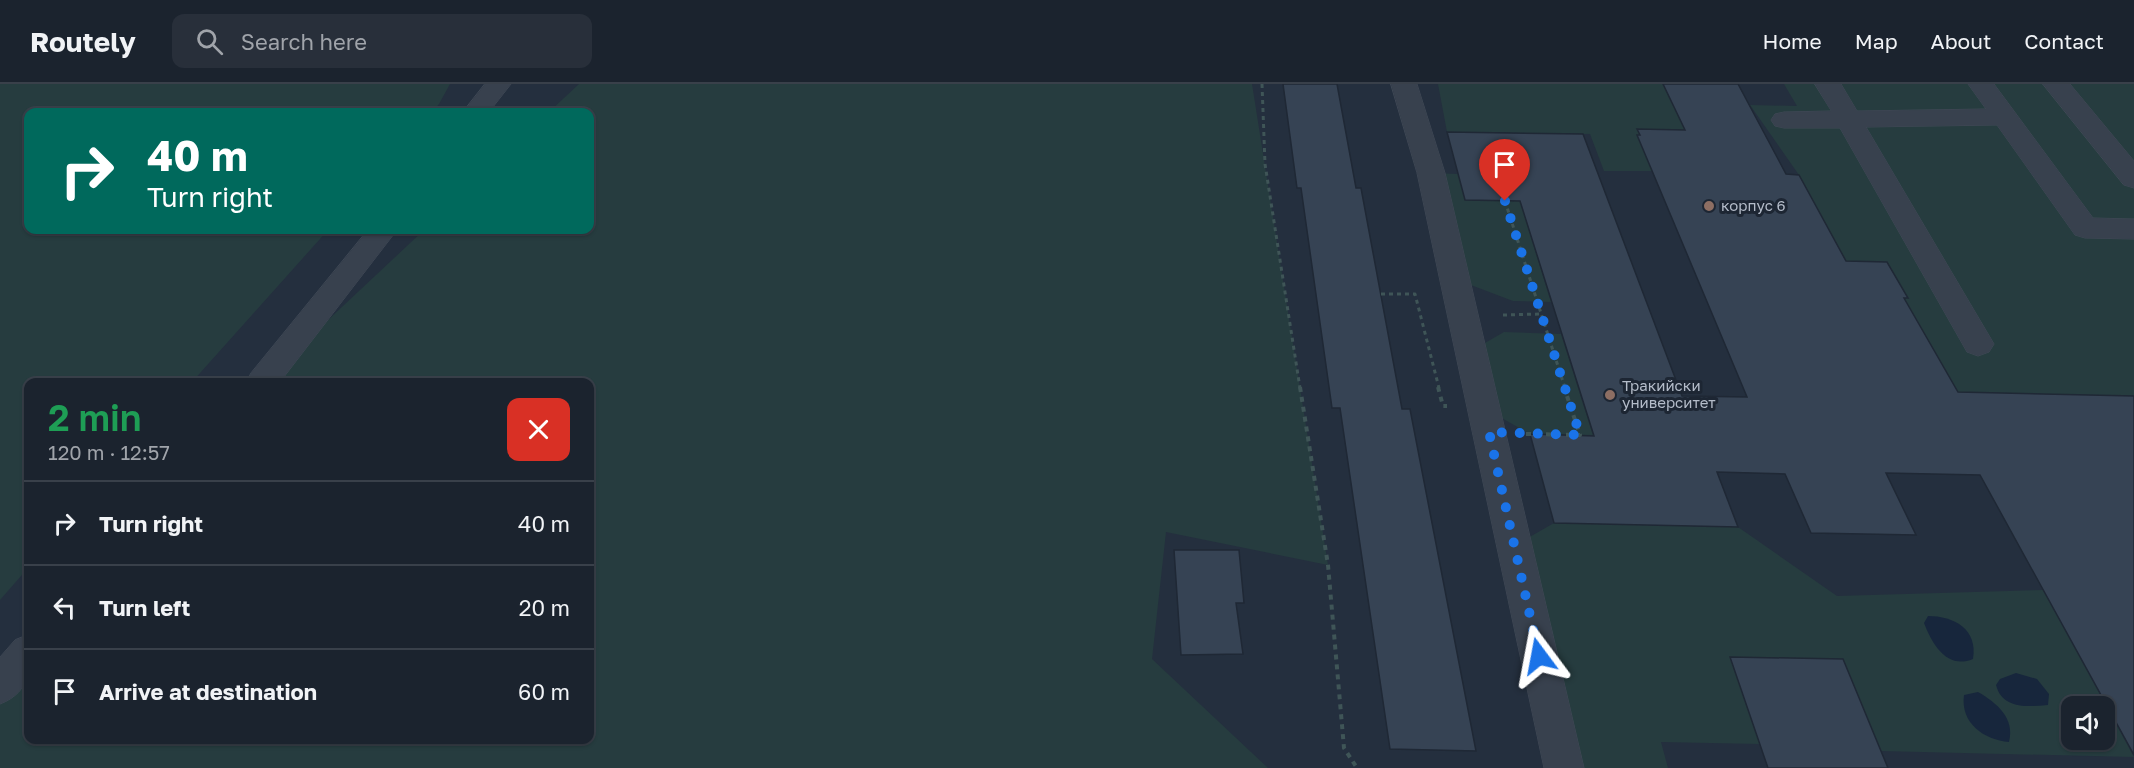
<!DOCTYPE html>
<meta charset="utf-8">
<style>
body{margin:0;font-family:"Golos Text",sans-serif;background:#282f3a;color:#f1f3f6;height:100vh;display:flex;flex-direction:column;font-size:22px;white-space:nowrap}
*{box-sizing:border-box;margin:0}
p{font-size:20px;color:#a0a4aa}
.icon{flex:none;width:33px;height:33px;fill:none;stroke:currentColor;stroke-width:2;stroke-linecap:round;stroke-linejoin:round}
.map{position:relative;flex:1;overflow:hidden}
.panel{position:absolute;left:24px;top:294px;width:570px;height:366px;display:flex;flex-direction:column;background:#1b232e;border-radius:12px;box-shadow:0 2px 4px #0004,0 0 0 2px #39404a}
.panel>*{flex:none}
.guide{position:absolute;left:24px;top:24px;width:570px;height:126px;border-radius:12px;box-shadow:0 2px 4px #0004,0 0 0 2px #39404a;background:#00695c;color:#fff;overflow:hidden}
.buttons{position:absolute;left:2061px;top:612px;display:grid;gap:12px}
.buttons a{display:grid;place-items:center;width:54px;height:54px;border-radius:12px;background:#1b232e;box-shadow:0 2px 4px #0004,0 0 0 2px #39404a;font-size:30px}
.pin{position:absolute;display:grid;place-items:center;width:51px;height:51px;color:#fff;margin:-62px -26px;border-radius:50% 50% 50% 0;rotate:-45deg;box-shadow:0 0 6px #0007}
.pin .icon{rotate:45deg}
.me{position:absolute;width:66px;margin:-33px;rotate:347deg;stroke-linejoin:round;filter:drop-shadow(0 0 4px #0008)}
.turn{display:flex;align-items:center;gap:21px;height:126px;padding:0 24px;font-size:27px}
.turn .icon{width:78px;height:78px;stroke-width:2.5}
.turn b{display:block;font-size:42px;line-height:51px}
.round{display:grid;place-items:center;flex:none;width:63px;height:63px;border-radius:12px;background:#282f3a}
.overview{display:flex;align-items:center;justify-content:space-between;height:102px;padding:0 24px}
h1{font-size:36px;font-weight:600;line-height:45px;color:#1e9e55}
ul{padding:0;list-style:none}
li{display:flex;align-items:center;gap:18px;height:84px;padding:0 24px;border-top:2px solid #39404a}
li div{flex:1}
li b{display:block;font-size:22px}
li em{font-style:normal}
header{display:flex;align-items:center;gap:36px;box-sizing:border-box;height:84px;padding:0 30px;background:#1b232e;border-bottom:2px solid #39404a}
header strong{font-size:28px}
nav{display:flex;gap:33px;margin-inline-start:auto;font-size:21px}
.search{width:420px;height:54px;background:#282f3a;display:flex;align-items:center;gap:15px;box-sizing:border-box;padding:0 21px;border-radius:12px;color:#a0a4aa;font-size:22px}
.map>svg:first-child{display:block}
</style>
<header>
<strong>Routely</strong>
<div class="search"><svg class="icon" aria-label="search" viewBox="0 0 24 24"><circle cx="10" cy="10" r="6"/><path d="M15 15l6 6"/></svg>Search here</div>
<nav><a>Home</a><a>Map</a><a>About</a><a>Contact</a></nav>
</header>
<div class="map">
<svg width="2134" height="684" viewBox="0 0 2134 684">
<rect width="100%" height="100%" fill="#242f3e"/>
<g fill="#263c3f" fill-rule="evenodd">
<polygon points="0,0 450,0 439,20 432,28 28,28 28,146 328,146 192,298 28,298 28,484 0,516"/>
<polygon points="579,0 1252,0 1328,481 1166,448 1152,575 1268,684 0,684 0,602 28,568 28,656 590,656 590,298 262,298 424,146 590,146 590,28 549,28"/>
<polygon points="1438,0 1663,0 1685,46 1637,45 1655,87 1604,87 1590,50 1447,48"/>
<polygon points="1784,0 2134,0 2134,312 1958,308 1862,213 1907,214 1887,178 1846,177 1799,91 1750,21 1797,22"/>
<polygon points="1431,89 1458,90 1466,116 1520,117 1551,218 1513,217 1455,195"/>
<polygon points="1504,248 1561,250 1593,351 1530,350 1484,324 1471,267"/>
<path d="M1554 439 1738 443 1837 512 2043 506 2134 673 1881 667 1843 575 1730 573 1760 660 1661 658 1668 684H1564L1514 462ZM2072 622H2104V656H2072Z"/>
</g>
<g fill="#17263c">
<path d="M1928 532C1954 532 1978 545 1973 575 1947 586 1932 560 1924 539Z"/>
<path d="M2016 589 2037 595 2049 610 2048 621C2027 623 2002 625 1996 601L2000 595Z"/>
<path d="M1978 608C1997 619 2015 634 2009 658 1984 656 1960 639 1964 611Z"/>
</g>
<g fill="#364354" stroke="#1f2835" stroke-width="1.5">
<polygon points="1283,0 1337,0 1356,104 1361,104 1402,325 1410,325 1476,667 1390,665 1340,324 1332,324 1301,104 1297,104"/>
<polygon points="1663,0 1738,0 1786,90 1799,91 1846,177 1887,178 1908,214 1904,214 1958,308 2134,312 2134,671 1980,391 1886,389 1916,451 1811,449 1785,390 1717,388 1738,443 1554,439 1530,350 1594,352 1520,117 1465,116 1447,48 1583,50 1682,312 1747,313 1637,51 1640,51 1637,45 1685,46"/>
<polygon points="1174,466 1239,466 1244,519 1236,519 1243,570 1181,571"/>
<polygon points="1730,573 1843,575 1888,684 1768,684"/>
</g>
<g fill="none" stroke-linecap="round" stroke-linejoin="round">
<defs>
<g id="minor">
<polygon points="485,0 511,0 489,28 463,28"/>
<polygon points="1391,0 1417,0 1445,89 1584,684 1544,684 1417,89"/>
<polygon points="1815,0 1841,0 1857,27 1986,25 1968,0 1994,0 2093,134 2134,135 2134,155 2085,154 2075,151 1997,41 1866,43 1994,260 1989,268 1978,272 1967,268 1840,44 1784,44 1775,42 1771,36 1775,30 1784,28 1831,27"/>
<polygon points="2043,0 2070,0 2134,77 2134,104 2124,101"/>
<polygon points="368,146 397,146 280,298 246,298 251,289"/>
<path d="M28 551C31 581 33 607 0 620V573L15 556Z"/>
</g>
</defs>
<use href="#minor" stroke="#414a57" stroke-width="1"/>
<g stroke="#3f5557" stroke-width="3" stroke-dasharray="4 4" stroke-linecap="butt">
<polyline points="1262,0 1265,80 1300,304"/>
<polyline points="1505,117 1565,304"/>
<polyline points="1381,210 1415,210 1439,304"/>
<polyline points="1503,231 1541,230"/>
</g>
<g stroke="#3f5557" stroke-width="4" stroke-dasharray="5 5" stroke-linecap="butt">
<polyline points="1300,303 1328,481 1344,664 1357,684"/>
<polyline points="1438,303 1443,322 1447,322"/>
<polyline points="1526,350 1580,351 1564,303"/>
</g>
<use href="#minor" fill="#38414e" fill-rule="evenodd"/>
</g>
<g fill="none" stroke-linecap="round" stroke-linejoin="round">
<polyline stroke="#1a73e8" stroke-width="10" stroke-dasharray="0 18" points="1505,117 1580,351 1489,348 1539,572"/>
</g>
<g fill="#8d6e63" stroke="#1d2633" stroke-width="2">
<circle cx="1709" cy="122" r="6"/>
<circle cx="1610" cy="311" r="6"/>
</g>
<g text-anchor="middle" stroke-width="6" stroke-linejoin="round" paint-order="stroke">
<g font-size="15" fill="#b4bcc9" stroke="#1d2633" text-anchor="start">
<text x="1721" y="127">корпус 6</text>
<text x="1622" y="307">Тракийски<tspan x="1622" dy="17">университет</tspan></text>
</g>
</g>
</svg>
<div class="buttons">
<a><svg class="icon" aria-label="sound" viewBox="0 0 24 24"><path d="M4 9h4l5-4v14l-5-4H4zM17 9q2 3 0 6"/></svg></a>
</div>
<div class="pin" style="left:1505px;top:117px;background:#d93025"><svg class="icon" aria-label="arrive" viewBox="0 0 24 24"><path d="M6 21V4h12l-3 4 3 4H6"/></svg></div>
<svg class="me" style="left:1539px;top:572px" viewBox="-20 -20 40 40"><path d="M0-17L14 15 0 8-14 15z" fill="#1a73e8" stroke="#fff" stroke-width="4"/></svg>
<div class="guide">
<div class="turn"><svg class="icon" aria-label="right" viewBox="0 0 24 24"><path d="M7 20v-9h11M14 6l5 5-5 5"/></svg><div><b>40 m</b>Turn right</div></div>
</div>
<section class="panel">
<div class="overview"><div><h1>2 min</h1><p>120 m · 12:57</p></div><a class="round" style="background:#d93025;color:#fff"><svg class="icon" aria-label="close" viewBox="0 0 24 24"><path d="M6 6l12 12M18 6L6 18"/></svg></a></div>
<ul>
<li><svg class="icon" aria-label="right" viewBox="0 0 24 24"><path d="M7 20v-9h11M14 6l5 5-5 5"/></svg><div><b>Turn right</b></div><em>40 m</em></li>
<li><svg class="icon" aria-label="left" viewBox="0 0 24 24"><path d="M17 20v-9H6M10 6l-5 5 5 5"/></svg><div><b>Turn left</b></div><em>20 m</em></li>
<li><svg class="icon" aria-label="arrive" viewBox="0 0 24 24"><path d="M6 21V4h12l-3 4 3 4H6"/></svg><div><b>Arrive at destination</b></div><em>60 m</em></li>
</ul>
</section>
</div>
